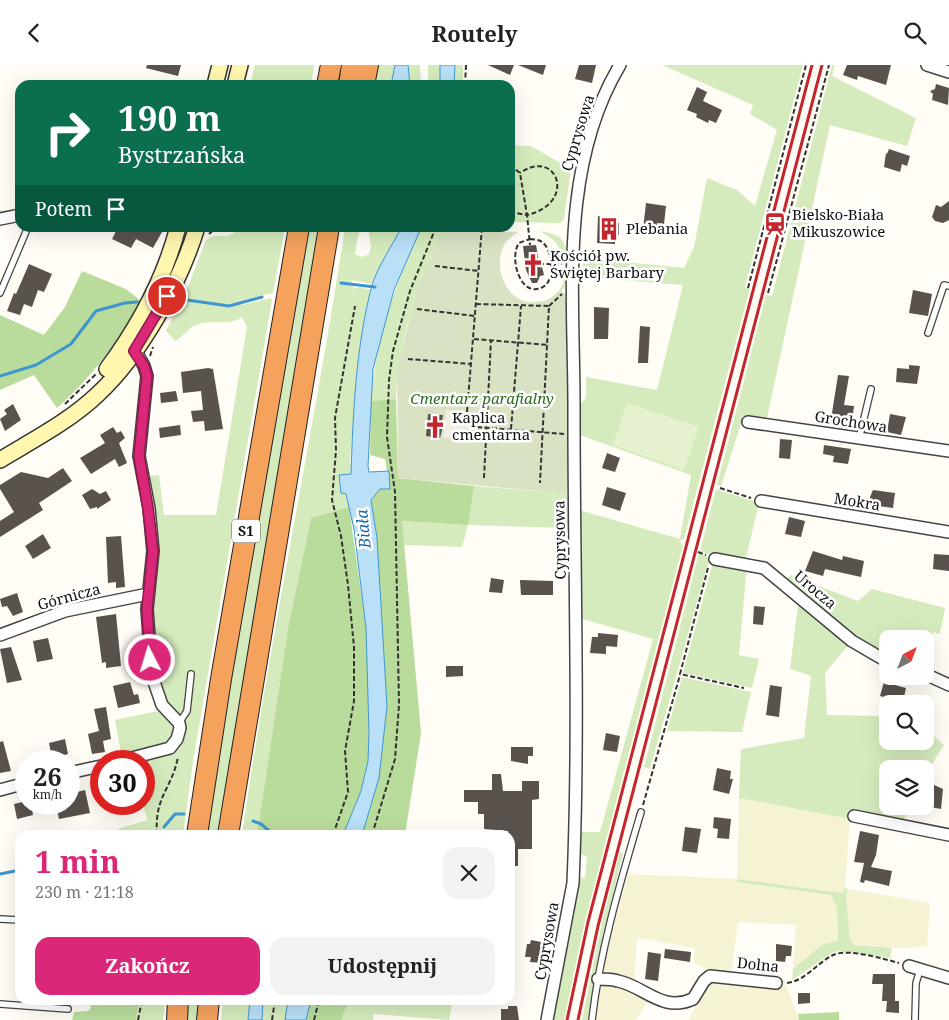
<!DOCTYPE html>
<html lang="pl">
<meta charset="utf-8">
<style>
body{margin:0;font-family:"Noto Serif",serif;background:#f2f2f2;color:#222;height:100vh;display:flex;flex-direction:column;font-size:19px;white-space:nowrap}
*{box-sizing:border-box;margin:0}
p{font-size:16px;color:#767676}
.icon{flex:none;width:28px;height:28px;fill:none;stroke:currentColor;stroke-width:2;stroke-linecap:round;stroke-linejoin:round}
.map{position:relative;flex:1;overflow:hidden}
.details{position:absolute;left:15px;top:765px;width:500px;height:175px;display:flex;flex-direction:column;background:#fff;border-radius:15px;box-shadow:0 5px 20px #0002}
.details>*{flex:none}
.hud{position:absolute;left:15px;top:15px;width:500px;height:152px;border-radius:15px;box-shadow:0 5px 20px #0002;background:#0b6e4f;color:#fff;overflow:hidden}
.needle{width:32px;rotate:42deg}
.buttons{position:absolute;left:879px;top:565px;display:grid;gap:10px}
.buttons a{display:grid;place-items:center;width:55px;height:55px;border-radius:10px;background:#fff;box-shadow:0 5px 20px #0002;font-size:25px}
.speed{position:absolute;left:15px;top:685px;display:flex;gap:10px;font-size:25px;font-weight:700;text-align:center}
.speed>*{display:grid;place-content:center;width:65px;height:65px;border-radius:50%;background:#fff;box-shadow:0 5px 20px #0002;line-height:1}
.speed small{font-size:12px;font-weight:400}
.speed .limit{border:8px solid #d22;background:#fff;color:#111}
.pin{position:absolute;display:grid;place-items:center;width:42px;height:42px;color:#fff;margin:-21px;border:2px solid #fff;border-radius:50%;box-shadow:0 1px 5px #0007}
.me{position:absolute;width:55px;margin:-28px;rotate:355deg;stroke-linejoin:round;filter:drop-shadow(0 0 4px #0008)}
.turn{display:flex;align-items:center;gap:18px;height:105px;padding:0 20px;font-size:22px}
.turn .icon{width:65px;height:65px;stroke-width:2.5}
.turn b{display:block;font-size:35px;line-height:42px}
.then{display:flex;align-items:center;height:48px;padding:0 20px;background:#0003;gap:10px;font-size:19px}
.round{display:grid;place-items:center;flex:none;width:52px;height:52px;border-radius:15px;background:#f2f2f2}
.head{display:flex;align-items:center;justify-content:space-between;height:85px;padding:0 20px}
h1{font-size:30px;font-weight:700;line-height:38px;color:#db2777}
.primary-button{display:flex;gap:10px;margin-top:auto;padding:10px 20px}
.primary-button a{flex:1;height:58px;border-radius:15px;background:#db2777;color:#fff;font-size:20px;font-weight:700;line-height:58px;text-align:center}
.primary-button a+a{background:#f2f2f2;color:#222}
header{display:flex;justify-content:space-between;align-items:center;height:65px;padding:0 20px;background:#fff;font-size:22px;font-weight:700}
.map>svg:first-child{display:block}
</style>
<header><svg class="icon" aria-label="back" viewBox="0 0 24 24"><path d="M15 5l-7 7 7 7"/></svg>Routely<svg class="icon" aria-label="search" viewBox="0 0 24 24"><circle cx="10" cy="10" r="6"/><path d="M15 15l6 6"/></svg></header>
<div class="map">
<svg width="949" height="955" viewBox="0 0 949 955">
<rect width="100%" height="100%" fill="#fffdf5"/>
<g fill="#f6f3d4">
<polygon points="739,733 850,754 845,823 842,828 737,814 737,817 831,830 837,841 838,876 823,879 793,904 796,860 738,857 731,910 715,908 693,897 695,883 637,873 634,921 604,909 603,903 614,859 628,809 737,814"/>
<polygon points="848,824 930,838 927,882 892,883 855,880 850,875 846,831"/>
<polygon points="719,914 786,920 799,955 689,955 696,940 692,937 706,918"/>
<polygon points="618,918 650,935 635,955 594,955 601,922 604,919"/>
</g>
<g fill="#d5ebbd">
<polygon points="255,0 314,0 311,20 250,20"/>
<polygon points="376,0 395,0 391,20 372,20"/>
<polygon points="408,0 420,0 421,20 410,20"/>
<rect x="428" y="0" width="12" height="20"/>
<polygon points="455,0 463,0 463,20 454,20"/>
<polygon points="662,0 803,0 745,222 750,223 684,474 679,476 683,480 585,856 564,955 552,955 577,812 585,813 587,792 579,788 579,767 600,767 653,574 579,553 579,445 680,474 691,410 580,370 581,338 586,333 586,312 657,325 683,220 582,212 583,193 684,203 694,182 707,113 737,125 755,141 777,65 750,49 753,40"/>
<polygon points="832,0 835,0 832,11 916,53 907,81 830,60 767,353 747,351 744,359 741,359 721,421 717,420 766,230 772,231"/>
<polygon points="510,80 531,81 571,104 564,154 560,158 510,157"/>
<path d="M243 163H285L273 228 239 236 242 240 271 233 272 235 193 696 183 770H118V764L147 755 143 739 144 696H133L166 689 188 652 189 645 185 646 180 651 164 637 155 612 146 411 159 410 164 450H216L247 262 242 252C230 262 209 253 194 261 187 264 183 272 175 276L166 266 189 219 206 175 214 171H228Z"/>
<polygon points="307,163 322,163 221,770 204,770"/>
<path d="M345 163H362L358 171 355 189 362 192 369 189 371 181 368 163H401L373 219 351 215 354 224 359 222 372 225 361 276 350 393 351 409 340 410 349 442 311 453 288 563 257 770H242C271 566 314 366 345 163Z"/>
<path d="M421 163 441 165C419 220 398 274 396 334L371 336C375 274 396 218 421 163Z"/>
<path d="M540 166C563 170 567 175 566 198 565 206 567 214 565 222L547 240 520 235C529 236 538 238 547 235 570 225 569 195 556 178 552 173 545 170 540 166Z"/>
<polygon points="474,421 569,429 570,463 468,460 462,482 403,480 402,456 467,460"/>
<polygon points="716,424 759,438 745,497 714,492 700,486"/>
<polygon points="699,488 711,493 707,502 650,704 644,702"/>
<polygon points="713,497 747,500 739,590 759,594 752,623 683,608"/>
<polygon points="790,510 858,536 872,524 945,543 940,569 933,567 925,602 925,574 888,574 887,594 868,585 786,517"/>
<polygon points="799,532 850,578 825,608 827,650 887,651 888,676 925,676 925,663 944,680 925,710 925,704 888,704 888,741 908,741 904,759 850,754 739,733 741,684 804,673 811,611 790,604"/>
<polygon points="682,612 751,627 742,667 667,666"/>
<polygon points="163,645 176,663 170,678 122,693 115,655"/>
<polygon points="620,787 623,788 596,904 588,955 582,955 601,862"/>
<polygon points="737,814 842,828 845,823 848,824 846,831 850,875 855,880 892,883 890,893 839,886 832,888 792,915 793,904 823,879 838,876 837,842 831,830 737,817"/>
<polygon points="139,935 165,935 163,955 136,955"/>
<polygon points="185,935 202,935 200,955 183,955"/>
<polygon points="223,935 250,935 248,955 221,955"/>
<polygon points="263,935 288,935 285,955 262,955"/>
<polygon points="349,935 453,935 449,955 374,949 373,955 341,955"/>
</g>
<g fill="#b9dc9c">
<path d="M82 206 126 224 141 236C118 277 92 312 57 343L34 310 0 325V250L44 270 65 242Z"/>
<polygon points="396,334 398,413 474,421 468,460 402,456 421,668 405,770 362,770 379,713 387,641 377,473 371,435 380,424 390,423 385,394 370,390 371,336"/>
<polygon points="349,442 366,563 369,668 368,696 361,726 343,770 257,770 288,563 311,453"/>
<polygon points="90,935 139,935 136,955 72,955 74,947 88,946 91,943"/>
<polygon points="311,935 349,935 341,955 306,955"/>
<polygon points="839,947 839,955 799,955 798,949"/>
</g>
<path fill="#d9e3c4" d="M441 165 518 167C514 170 507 175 504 180 490 209 514 249 547 235 552 233 556 228 560 225L570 233 569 429 398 413 397 303 417 225Z"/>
<polygon fill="#e6f2cf" points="627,338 699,362 684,405 613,380"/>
<polygon fill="#f1ede2" points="446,345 470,347 477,360 477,365 463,364 462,375 443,373"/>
<g fill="#b9e0f7" stroke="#3f96cf">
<polygon points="395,0 408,0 410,20 391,20"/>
<polygon points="440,0 455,0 454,20 440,20"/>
<path d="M401 163H421L394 225 373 304 368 401 369 407 389 406 390 424H380L371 435 377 473 387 641 379 713 362 770H343L361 726 368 696 369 668 366 563 354 464 346 429 341 428 339 410 351 409C353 346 356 281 372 220 378 201 392 181 401 163Z"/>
<polygon points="250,935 263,935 262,955 248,955"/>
<polygon points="288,935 311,935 306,955 285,955"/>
</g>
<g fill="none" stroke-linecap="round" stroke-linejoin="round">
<g stroke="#3f96cf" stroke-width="3">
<polyline points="341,218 375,222"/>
<polyline points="187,235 229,241 262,232"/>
<polyline points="0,311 36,300 71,279 96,246 125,238 137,237"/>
<polyline points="253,756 261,759 274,770"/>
<polyline points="164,762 175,749 184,749"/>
<polyline points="0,809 20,805"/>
</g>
</g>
<g fill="#5a524d">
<polygon points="147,0 181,0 178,11 146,3"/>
<polygon points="488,0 514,0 510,10"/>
<polygon points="518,0 546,0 543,10"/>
<polygon points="579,0 596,0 592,18 575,14"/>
<polygon points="847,0 891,0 886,20 858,11 857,15 843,10"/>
<polygon points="936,19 949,23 948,40 932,35 933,29 930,26 935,24"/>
<polygon points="697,22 707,27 703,36 722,45 716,58 709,55 708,58 696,52 697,49 687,45"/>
<polygon points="889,84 910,91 907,101 902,99 900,107 884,102 886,88 887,89"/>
<polygon points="949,136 949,155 943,158 935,156 932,152 936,140 941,142"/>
<polygon points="646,138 666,141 664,159 657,158 656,167 643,165"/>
<polygon points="598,151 616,153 616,158 619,158 619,170 615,170 615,179 597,178"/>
<polygon points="118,162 153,162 162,167 153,183 136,174 131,183 112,174"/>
<polygon points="536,180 540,203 542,202 544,210 540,211 537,218 532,218 526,205 523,181"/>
<polygon points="29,199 52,209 44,227 38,225 32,242 24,239 20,250 7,246 14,228 16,229"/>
<polygon points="913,225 932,229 928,251 909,248"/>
<polygon points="594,242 609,243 608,274 594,274"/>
<polygon points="640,261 650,262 648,298 638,298"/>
<polygon points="909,300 920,301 917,319 896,317 897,303 909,304"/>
<polygon points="208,303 213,304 223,364 205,366 204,356 193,357 191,346 203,345 201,326 183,328 181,307"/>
<polygon points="838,310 849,311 844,340 854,341 852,357 831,354"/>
<polygon points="176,326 178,336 161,338 160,328"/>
<polygon points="13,339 21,355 5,366 0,354 7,349 4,345"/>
<polygon points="428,349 443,350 442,356 444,357 440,373 426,371"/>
<polygon points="890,349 906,352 901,370 887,367"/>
<polygon points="180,360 181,370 160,373 159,363"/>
<polygon points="113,362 117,368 121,366 125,373 119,378 127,398 119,402 115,394 91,409 80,393 105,378 100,370"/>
<polygon points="780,374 792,375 790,394 779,393"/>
<polygon points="824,380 851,384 848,399 833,397 834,391 823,389"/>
<polygon points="607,388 620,393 615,407 602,403"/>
<polygon points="63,403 72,416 39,438 43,445 0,472 0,456 14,447 0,424 0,420 21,407 48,413"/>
<polygon points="607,422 626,428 620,446 602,440"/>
<polygon points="92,424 100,429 106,426 111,435 97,444 97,442 90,444 82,430"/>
<polygon points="873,425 895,428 893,443 871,440 870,432"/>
<polygon points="789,452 805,456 801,472 785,469"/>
<polygon points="43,469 51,483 33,494 25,481"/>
<polygon points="121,471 125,522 116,523 116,517 108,518 106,472"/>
<polygon points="813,486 842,495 843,491 864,496 861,512 825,504 823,511 805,506"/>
<polygon points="934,489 949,490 949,506 933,504"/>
<polygon points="491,513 504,515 502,528 489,527"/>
<polygon points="520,515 553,516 553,530 521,530"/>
<polygon points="17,528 23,547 13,551 7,541 2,542 0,534"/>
<polygon points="754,541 765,542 763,560 753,559"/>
<polygon points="116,549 121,601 106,603 106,597 102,598 96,552"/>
<polygon points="598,568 618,570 617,582 606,581 606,589 590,588 592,572 598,572"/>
<polygon points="48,573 53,594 37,597 33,576"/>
<polygon points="11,582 22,615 7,618 0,584"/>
<polygon points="446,601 463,601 463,611 446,612"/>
<polygon points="130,617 134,630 138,629 140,638 118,643 113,621"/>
<polygon points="884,617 906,623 903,637 880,631"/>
<polygon points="770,620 782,622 779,652 766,650"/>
<polygon points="106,642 111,674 103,676 105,687 92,689 88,669 99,666 94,644"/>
<polygon points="606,668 620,671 617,687 603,685"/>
<polygon points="65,674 68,689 52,693 49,678"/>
<polygon points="3,676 11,706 0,708 0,677"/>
<polygon points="511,682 533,682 533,691 528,691 528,699 511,696"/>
<polygon points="717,703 731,706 730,714 733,714 729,729 713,725"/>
<polygon points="492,709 501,709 503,726 522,726 522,716 539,716 539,734 532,735 532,784 518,784 518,801 510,801 508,766 484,764 484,749 478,749 478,737 464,737 464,725 492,725"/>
<polygon points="932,719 943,724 941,744 925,741"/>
<polygon points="85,725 90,748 59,754 56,739 69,739 69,729"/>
<polygon points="26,736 26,739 31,739 33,750 17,754 14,739"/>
<polygon points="113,739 143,739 143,741 116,749"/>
<polygon points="714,752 731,754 729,774 717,773 718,764 713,763"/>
<polygon points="685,762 701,764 697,788 682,786"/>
<polygon points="860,766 879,770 876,790 871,802 892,806 889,821 865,815 864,818 860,817 864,798 854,797"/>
<polygon points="531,875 541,877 540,881 545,881 543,898 530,897 531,892 525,892 527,879 530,879"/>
<polygon points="776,879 792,881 791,891 786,891 785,897 776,896"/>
<polygon points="665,884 691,887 690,897 664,893"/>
<polygon points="648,887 661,889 658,916 645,914"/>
<polygon points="873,909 895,909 895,936 899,936 899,948 886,947 887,936 882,936 883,919 872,919"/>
<polygon points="798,928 810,928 810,938 798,939"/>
<polygon points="508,941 517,941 519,955 501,955 501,944 508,944"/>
</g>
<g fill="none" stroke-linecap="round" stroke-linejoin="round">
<defs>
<g id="service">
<polyline points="0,228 28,162"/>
<polyline points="928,268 944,220 949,221"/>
<polyline points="859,374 871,324"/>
<polyline points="179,658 187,646 191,609"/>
<polyline points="0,854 20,855"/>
<polyline points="0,939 68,944"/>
<path d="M592 955C600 884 621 815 641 747"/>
<polyline points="915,955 916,918 920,905"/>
</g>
<g id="minor">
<polyline points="927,0 949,7"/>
<polyline points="0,154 20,150"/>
<polyline points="748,357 949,386"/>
<polyline points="761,436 949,467"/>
<polyline points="715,494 764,503 852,576 888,597"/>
<polyline points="0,570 65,546 148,529"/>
<polyline points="925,609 949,620"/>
<polyline points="120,696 170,683 177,674 180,663 179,658 162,640 152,611 147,544 153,486 149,443 139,391 147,311 144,301 132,280"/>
<polyline points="69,708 101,701"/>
<polyline points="0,725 26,718"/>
<polyline points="854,751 949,770"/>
<polyline points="909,901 949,913"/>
<path d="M598 914C605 914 612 914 618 916 644 921 662 948 693 934L704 916 710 911 776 918"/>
<path d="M547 955 573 818 574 792C579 646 574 500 574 354 575 237 557 105 620 0"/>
</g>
<g id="secondary">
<polyline points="215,20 220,0"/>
<polyline points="235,20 240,0"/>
<path d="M107 304C139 261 164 215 178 162"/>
<path d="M0 395C33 375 70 356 98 329 141 289 180 218 197 162"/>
</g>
<g id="motorway">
<polyline points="327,20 331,0"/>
<polyline points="349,20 352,0"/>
<polyline points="364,20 368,0"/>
<polyline points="197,770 221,614 299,162"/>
<polyline points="228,770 329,162"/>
<polyline points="177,955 178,935"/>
<polyline points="207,955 209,935"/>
</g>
</defs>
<use href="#service" stroke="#444" stroke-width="8"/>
<use href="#minor" stroke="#444" stroke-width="14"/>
<use href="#secondary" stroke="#333" stroke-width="18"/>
<use href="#motorway" stroke="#222" stroke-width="22"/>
<g stroke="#333" stroke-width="2" stroke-dasharray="5 2.5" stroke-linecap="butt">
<polyline points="465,20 466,0"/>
<path d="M510 100 520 108 527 150C578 138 557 82 520 108"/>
<polyline points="510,147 527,150 530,180"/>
<polyline points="209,169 217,162"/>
<path d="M530 174C534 175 539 174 542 177 553 185 554 211 546 220 522 238 508 194 519 178Z"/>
<polyline points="539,199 562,199"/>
<polyline points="435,201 479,206"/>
<polyline points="748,223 806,0"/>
<polyline points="768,228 829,0"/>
<polyline points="476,239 549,241 540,418"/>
<polyline points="549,241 562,229"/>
<polyline points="417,244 475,251"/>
<polyline points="474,274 549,280"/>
<polyline points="150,291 153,282"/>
<polyline points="408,294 471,299"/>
<polyline points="514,330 545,333"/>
<polyline points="65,339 96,309"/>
<polyline points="467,347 482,162"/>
<polyline points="477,362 564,369"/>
<polyline points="511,364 521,241"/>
<polyline points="484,413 491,275"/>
<polyline points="720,423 751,433"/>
<polyline points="698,487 706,490"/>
<polyline points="708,503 680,609 744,623"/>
<polyline points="643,740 680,610"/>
<path d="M157 770C154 731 172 724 178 692"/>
<polyline points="333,770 348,727 345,686 354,636 354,582 348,520 341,471 332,435 336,385 335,353 355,241"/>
<polyline points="372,770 395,694 399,640 395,427 387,372 389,315 393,286 410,226 436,162"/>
<path d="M787 918C805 916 817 898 833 890 848 883 884 894 899 898"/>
<polyline points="138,955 142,935"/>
<polyline points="272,955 275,935"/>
<polyline points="314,955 319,935"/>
</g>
<use href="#service" stroke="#fff" stroke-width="5.5"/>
<use href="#minor" stroke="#fff" stroke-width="11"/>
<use href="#secondary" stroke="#fff6b0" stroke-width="15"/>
<use href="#motorway" stroke="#f5a25d" stroke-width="20"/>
<g stroke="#c4262e" stroke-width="3">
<polyline points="567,955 588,857 812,0"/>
<polyline points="578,955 598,861 822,0"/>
</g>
</g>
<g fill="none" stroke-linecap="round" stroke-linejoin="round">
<defs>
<polyline id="route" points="150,595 147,544 153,486 148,443 139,391 147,311 144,301 134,286 167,231"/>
</defs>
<use href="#route" stroke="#8e194d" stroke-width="12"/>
<use href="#route" stroke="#db2777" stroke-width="9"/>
</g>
<defs>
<symbol id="station-bare" viewBox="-9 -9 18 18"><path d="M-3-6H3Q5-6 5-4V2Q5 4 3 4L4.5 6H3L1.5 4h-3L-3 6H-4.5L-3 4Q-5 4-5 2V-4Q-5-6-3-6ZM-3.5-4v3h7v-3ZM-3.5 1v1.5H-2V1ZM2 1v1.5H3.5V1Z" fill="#c4262e" stroke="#fff" stroke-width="2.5" paint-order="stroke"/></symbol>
<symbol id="building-bare" viewBox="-9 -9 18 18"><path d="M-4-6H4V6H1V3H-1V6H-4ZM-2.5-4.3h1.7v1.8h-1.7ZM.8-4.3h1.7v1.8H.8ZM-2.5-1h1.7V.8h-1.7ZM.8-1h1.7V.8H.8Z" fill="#c4262e" stroke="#fff" stroke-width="2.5" paint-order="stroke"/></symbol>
<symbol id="church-bare" viewBox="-9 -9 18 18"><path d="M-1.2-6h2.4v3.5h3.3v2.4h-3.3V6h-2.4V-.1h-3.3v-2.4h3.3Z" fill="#c4262e" stroke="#fff" stroke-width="2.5" paint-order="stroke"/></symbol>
</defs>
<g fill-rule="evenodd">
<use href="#station-bare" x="759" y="143" width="32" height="32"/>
<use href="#building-bare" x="593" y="148" width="32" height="32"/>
<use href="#church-bare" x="517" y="184" width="32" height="32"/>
<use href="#church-bare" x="419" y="346" width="32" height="32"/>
</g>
<g text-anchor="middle" stroke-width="5" stroke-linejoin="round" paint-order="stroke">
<rect fill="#fff" stroke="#585858" stroke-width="1" x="232" y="454.5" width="28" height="23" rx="4"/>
<g font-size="14" font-weight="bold" fill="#111">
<text x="246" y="471">S1</text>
</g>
<g font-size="15" fill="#111" stroke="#fff">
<text transform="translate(578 68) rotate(-73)" y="5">Cyprysowa</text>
<text transform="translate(851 357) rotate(9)" y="5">Grochowa</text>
<text transform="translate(857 437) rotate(9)" y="5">Mokra</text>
<text transform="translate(560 475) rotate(-91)" y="5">Cyprysowa</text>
<text transform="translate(815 525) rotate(40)" y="5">Urocza</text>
<text transform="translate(69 532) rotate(-15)" y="5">Górnicza</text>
<text transform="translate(547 876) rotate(-80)" y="5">Cyprysowa</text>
<text transform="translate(758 900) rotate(6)" y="5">Dolna</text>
</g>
<g font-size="15" fill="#111" stroke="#fff" text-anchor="start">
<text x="792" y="155">Bielsko-Biała<tspan x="792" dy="17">Mikuszowice</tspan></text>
<text x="626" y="169">Plebania</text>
<text x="550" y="196">Kościół pw.<tspan x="550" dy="17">Świętej Barbary</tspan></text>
<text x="452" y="358">Kaplica<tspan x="452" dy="17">cmentarna</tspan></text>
</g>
<g font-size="15" font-style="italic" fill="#2f6b1f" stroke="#fff">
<text x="482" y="339">Cmentarz parafialny</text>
</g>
<g font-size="16" font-style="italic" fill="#1768a6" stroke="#fff">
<text transform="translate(363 464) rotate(-95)" y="6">Biała</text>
</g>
</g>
</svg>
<div class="buttons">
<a><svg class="needle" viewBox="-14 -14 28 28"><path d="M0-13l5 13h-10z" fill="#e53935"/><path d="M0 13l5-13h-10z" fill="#767676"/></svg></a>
<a><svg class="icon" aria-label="search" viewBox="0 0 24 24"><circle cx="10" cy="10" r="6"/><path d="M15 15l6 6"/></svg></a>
<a><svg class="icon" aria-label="layers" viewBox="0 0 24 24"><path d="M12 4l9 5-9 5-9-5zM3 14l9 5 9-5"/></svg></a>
</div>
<div class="speed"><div>26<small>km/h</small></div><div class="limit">30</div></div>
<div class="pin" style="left:167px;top:231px;background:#d93025"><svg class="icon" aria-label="arrive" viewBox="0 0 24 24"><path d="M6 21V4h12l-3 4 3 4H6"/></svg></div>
<svg class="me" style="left:150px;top:595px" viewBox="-20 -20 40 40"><circle r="17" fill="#db2777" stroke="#fff" stroke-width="3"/><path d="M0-11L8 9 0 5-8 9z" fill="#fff"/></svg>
<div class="hud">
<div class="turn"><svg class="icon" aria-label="right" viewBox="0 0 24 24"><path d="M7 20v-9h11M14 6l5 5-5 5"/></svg><div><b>190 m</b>Bystrzańska</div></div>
<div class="then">Potem<svg class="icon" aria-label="arrive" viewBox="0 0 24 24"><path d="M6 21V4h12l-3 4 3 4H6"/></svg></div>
</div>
<section class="details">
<div class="head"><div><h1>1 min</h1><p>230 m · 21:18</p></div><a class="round"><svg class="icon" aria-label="close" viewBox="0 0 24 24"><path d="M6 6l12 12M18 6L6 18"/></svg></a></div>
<div class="primary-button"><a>Zakończ</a><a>Udostępnij</a></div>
</section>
</div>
